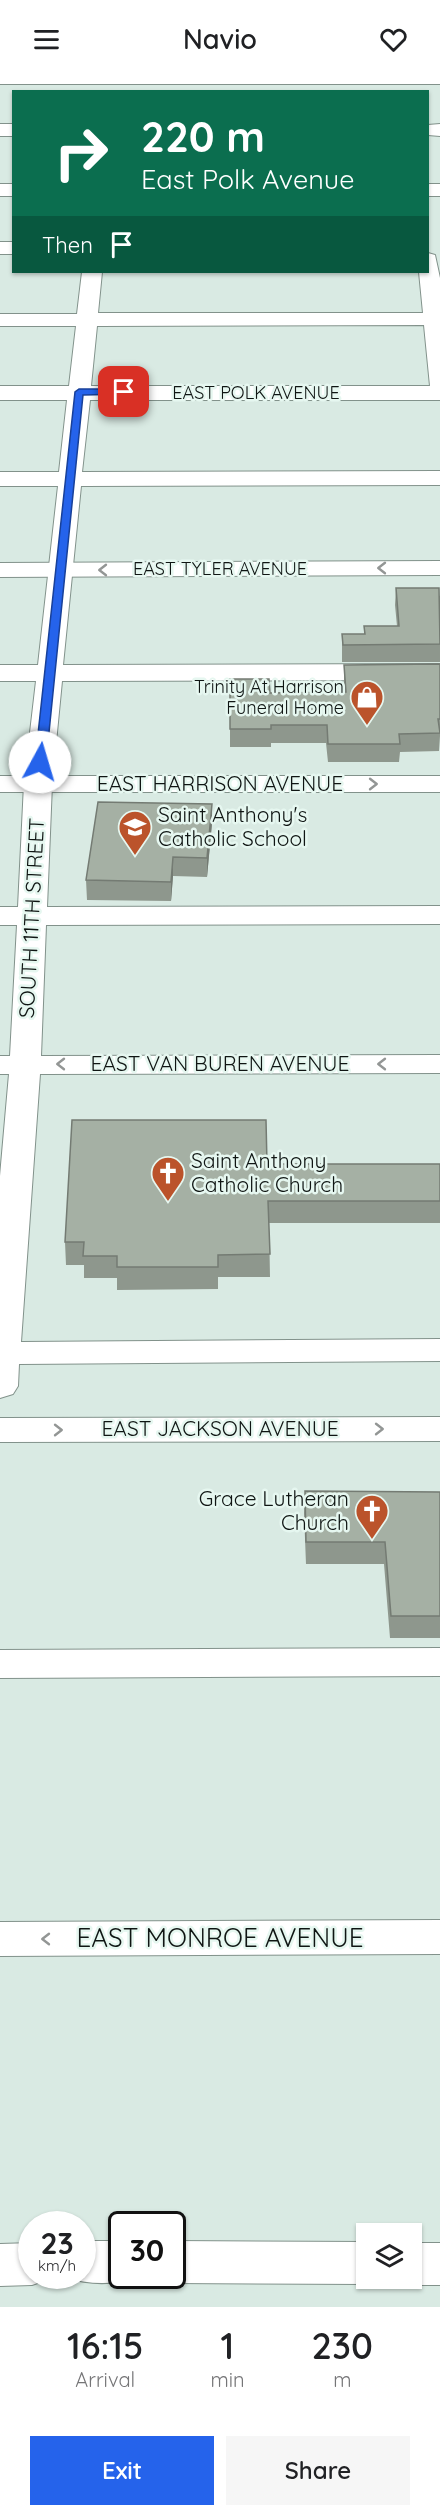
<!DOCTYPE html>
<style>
body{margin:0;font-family:Quicksand,sans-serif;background:#f6f6f6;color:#202124;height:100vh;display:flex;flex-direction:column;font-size:22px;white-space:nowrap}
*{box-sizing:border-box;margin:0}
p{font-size:20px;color:#757577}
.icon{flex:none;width:33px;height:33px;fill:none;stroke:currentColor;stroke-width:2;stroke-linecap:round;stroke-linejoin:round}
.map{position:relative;height:2229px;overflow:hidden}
.panel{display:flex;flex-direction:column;background:#fff;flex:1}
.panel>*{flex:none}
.guide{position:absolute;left:12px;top:12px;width:417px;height:183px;border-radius:0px;box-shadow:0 2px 4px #0004;background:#0b6e4f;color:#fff;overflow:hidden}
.tools{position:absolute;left:356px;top:2145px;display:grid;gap:12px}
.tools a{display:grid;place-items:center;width:66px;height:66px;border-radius:0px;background:#fff;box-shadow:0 2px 4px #0004;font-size:30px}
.speed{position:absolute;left:18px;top:2133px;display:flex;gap:12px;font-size:30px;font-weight:700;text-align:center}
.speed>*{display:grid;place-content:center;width:78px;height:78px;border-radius:50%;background:#fff;box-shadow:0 2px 4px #0004;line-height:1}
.speed small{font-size:15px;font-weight:400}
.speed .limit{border:3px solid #111;border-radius:9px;background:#fff;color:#111}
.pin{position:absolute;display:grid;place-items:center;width:51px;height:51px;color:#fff;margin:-26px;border-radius:12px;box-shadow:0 3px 9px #0006}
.me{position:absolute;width:66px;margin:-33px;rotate:6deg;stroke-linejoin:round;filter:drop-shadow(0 0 4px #0008)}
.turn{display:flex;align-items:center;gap:21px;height:126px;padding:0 30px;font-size:27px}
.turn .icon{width:78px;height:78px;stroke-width:2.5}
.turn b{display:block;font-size:42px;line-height:51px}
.then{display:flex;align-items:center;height:57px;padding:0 30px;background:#0003;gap:12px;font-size:22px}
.eta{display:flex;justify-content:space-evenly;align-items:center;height:102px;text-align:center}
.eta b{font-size:36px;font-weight:600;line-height:42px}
.cta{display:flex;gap:12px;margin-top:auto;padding:12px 30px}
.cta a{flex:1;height:69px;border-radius:0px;background:#2563eb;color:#fff;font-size:24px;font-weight:600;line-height:69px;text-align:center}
.cta a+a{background:#f6f6f6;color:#202124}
header{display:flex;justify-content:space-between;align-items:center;height:78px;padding:0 30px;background:#fff;font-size:27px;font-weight:600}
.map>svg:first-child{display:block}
</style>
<header><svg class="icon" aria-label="menu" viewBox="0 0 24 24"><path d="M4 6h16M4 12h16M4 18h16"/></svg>Navio<svg class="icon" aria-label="heart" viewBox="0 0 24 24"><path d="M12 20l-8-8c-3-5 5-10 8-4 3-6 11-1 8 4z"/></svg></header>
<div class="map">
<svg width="440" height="2229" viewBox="0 0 440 2229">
<rect width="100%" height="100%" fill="#d9eae3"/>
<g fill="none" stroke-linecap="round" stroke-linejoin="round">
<defs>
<g id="minor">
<rect x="0" y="0" width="440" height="6"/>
<rect x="0" y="46" width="14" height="12"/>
<polygon points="440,46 440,58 428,57 428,47"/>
<rect x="0" y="106" width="14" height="12"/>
<rect x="428" y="106" width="12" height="12"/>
<rect x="0" y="164" width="14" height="12"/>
<path d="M428 175 435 177 440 200V322H90L82 394 440 393V407L81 408 63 587 440 586V602L62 603 52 706 47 829 440 828V846L46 847 41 978 440 977V995L40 996 21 1264 440 1261V1283L19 1286 18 1308 13 1316 0 1320V1098L9 996H0V978H10L17 847H0V829H18L24 706 36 603H0V587H38L58 408H0V394H59L67 322H0V308H69L76 248H0V236H77L82 194H102L98 235H423L419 194H428ZM424 247 430 308H91L97 248Z"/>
<polygon points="440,1339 440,1363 0,1364 0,1340"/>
<polygon points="440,1570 440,1598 0,1600 0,1572"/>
<polygon points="440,1842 440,1876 0,1878 0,1844"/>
<path d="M82 2163H122V2198L139 2199C115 2207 89 2207 65 2199L82 2198Z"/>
<polygon points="172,2163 366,2164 366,2200 381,2200 366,2206 172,2205 155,2198 172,2198"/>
<polygon points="32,2165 32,2198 50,2198 49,2201 32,2207 0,2208 0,2166"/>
<polygon points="411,2165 440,2165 440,2207 411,2207 394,2201 411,2200"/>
</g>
<g id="major">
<polygon points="440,483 440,497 0,499 0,485"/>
<rect x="0" y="698" width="440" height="16"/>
</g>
</defs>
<use href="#minor" stroke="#82928b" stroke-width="2"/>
<use href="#major" stroke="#82928b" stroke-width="2"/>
<use href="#minor" fill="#fff" fill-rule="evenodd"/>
<use href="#major" fill="#fff" fill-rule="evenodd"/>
</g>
<g fill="#8e978d">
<polygon points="396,510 440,518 440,584 342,584 342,556 364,556 364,548 397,548 395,527"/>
<polygon points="440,586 440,658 439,673 400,674 399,684 328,684 326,665 271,665 271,669 230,669 230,601 270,615 344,614 344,587"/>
<polygon points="212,745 207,799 173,798 171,823 87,822 86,802"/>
<polygon points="267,1086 440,1086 440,1145 269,1145 270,1199 218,1199 218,1211 117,1212 117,1200 84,1200 84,1187 66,1187 65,1164"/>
<polygon points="305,1413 440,1414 440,1560 390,1560 384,1486 306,1486 304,1435"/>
</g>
<g fill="#747b73">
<polygon points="212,726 212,745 207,799 207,780"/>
<polygon points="173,779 173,798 171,823 171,804"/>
</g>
<g fill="#a5b0a4" stroke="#747b73" stroke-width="1.5">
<polygon points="396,510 439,510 440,566 343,567 342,556 365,556 364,548 399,548"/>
<polygon points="440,586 440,641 438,641 440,655 399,656 400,666 328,666 327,647 271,647 271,651 230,651 230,601 269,601 270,615 346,614 344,587"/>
<polygon points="98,724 212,726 207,780 173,779 171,804 86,802"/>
<polygon points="72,1042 266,1042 267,1086 440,1086 440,1123 268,1123 270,1176 218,1177 218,1189 117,1189 117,1178 83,1178 84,1164 65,1164"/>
<polygon points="305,1413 440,1414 440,1538 391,1538 385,1464 306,1464"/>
</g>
<defs><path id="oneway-chevron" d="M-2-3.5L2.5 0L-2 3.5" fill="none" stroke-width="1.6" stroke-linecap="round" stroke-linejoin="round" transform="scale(1.5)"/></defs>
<g stroke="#939695">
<use href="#oneway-chevron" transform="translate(382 490) rotate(180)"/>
<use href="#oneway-chevron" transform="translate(103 492) rotate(180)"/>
<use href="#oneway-chevron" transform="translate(373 706)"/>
<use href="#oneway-chevron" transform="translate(61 986) rotate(180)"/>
<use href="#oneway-chevron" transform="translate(382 986) rotate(180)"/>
<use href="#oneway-chevron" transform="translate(379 1351)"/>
<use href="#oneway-chevron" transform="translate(58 1352)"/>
<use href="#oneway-chevron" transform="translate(46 1861) rotate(180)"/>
</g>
<polygon fill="#2563eb" stroke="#184099" stroke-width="1.5" points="124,311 129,314 128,316 83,317 46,684 40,687 35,684 75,314 79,311"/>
<defs>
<symbol id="shop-pin" viewBox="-11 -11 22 30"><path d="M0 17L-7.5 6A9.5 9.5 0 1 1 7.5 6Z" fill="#bb532b" stroke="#e6f7f0"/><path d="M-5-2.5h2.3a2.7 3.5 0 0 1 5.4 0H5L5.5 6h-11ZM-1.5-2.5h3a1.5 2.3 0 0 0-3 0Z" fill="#fff"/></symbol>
<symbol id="school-pin" viewBox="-11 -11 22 30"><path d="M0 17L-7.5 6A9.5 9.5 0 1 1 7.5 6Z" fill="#bb532b" stroke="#e6f7f0"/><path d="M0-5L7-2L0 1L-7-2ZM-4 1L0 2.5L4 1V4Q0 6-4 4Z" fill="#fff"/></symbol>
<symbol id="church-pin" viewBox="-11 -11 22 30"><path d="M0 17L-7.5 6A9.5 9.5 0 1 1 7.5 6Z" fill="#bb532b" stroke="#e6f7f0"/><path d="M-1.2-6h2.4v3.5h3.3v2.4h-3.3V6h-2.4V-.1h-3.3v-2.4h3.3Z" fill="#fff"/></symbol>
</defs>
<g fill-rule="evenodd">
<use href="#shop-pin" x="348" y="600" width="38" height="52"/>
<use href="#school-pin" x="116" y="730" width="38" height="52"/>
<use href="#church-pin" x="149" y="1076" width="38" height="52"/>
<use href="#church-pin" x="353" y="1414" width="38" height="52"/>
</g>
<g text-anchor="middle" stroke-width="5" stroke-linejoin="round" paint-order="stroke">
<g font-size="18" fill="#0f1513" stroke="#e6f7f0">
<text x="256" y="321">EAST POLK AVENUE</text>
<text x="220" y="497">EAST TYLER AVENUE</text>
</g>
<g font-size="18" fill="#0f1513" stroke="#e6f7f0" text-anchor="end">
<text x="344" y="615">Trinity At Harrison<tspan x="344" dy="21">Funeral Home</tspan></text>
</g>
<g font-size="21" fill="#0f1513" stroke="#e6f7f0">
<text x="220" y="713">EAST HARRISON AVENUE</text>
<text transform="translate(32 840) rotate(-87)" y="7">SOUTH 11TH STREET</text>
<text x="220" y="993">EAST VAN BUREN AVENUE</text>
<text x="220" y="1358">EAST JACKSON AVENUE</text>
</g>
<g font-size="21" fill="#0f1513" stroke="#e6f7f0" text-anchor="start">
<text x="158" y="744">Saint Anthony's<tspan x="158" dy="24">Catholic School</tspan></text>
<text x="191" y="1090">Saint Anthony<tspan x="191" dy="24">Catholic Church</tspan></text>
<text x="349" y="1428" text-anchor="end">Grace Lutheran<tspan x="349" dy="24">Church</tspan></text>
</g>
<g font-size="26" fill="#0f1513" stroke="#e6f7f0">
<text x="220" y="1869">EAST MONROE AVENUE</text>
</g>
</g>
</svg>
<div class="tools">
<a><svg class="icon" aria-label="layers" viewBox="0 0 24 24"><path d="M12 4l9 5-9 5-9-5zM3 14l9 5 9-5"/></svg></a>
</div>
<div class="speed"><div>23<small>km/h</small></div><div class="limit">30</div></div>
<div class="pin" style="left:124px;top:314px;background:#d93025"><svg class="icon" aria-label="arrive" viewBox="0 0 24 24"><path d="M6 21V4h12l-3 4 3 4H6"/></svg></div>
<svg class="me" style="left:40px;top:684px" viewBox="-20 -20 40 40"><circle r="19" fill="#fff"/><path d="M0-13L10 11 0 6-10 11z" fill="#2563eb"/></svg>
<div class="guide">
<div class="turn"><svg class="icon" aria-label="right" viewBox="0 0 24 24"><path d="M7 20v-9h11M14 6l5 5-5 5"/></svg><div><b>220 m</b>East Polk Avenue</div></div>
<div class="then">Then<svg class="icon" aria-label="arrive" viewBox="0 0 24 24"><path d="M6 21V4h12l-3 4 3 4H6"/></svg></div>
</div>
</div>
<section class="panel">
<div class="eta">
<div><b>16:15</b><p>Arrival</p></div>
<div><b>1</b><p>min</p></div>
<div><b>230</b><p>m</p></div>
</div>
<div class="cta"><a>Exit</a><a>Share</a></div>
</section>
